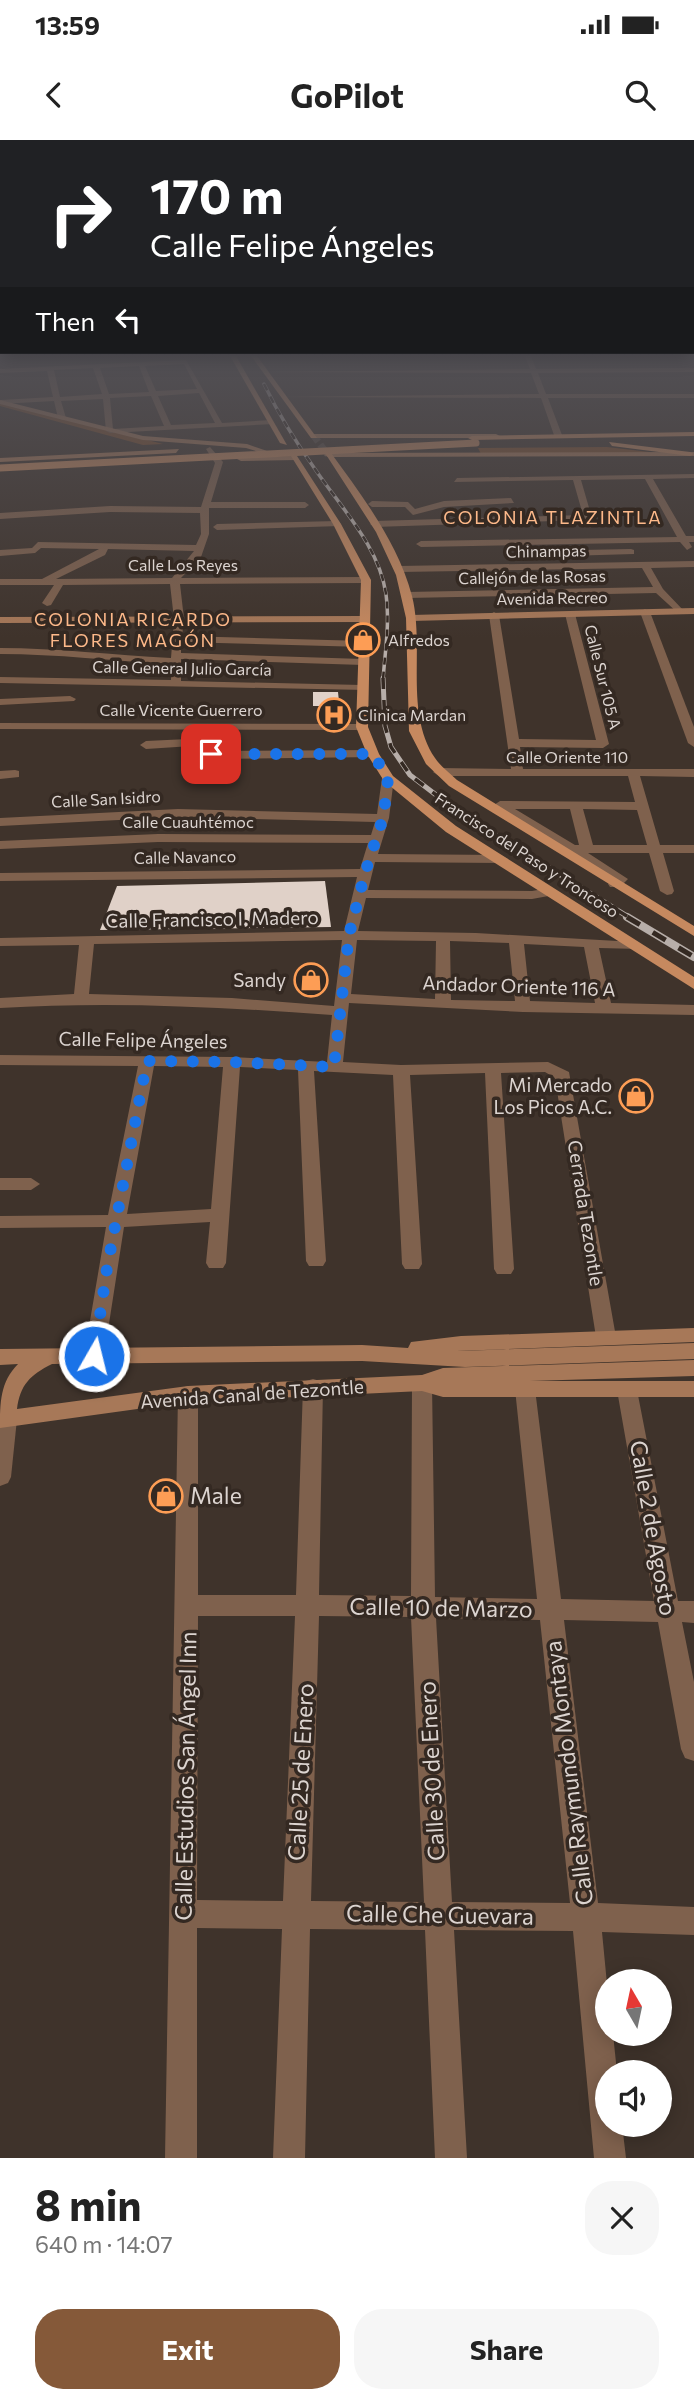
<!DOCTYPE html>
<meta charset="utf-8">
<style>
body{margin:0;font-family:Commissioner,sans-serif;background:#f6f6f6;color:#222;height:100vh;display:flex;flex-direction:column;font-size:26px;white-space:nowrap}
*{box-sizing:border-box;margin:0}
p{font-size:23px;color:#767676}
.icon{flex:none;width:38px;height:38px;fill:none;stroke:currentColor;stroke-width:2;stroke-linecap:round;stroke-linejoin:round}
.map{position:relative;height:2018px;overflow:hidden}
.side{display:flex;flex-direction:column;background:#fff;flex:1}
.side>*{flex:none}
.guide{position:absolute;left:0px;top:0px;width:695px;height:214px;box-shadow:0 4px 18px #0003;background:#202124;color:#fff;overflow:hidden}
.needle{width:46px;rotate:351deg}
.buttons{position:absolute;left:595px;top:1829px;display:grid;gap:14px}
.buttons a{display:grid;place-items:center;width:77px;height:77px;border-radius:50%;background:#fff;box-shadow:0 4px 18px #0003;font-size:35px}
.pin{position:absolute;display:grid;place-items:center;width:60px;height:60px;color:#fff;margin:-30px;border-radius:14px;box-shadow:0 4px 10px #0006}
.me{position:absolute;width:77px;margin:-38px;rotate:8deg;stroke-linejoin:round;filter:drop-shadow(0 0 5px #0008)}
.turn{display:flex;align-items:center;gap:24px;height:147px;padding:0 35px;font-size:32px}
.turn .icon{width:91px;height:91px;stroke-width:2.5}
.turn b{display:block;font-size:49px;line-height:60px}
.then{display:flex;align-items:center;height:66px;padding:0 35px;background:#0003;gap:14px;font-size:26px}
.round{display:grid;place-items:center;flex:none;width:74px;height:74px;border-radius:28px;background:#f6f6f6}
.headline{display:flex;align-items:center;justify-content:space-between;height:119px;padding:0 35px}
h1{font-size:42px;font-weight:700;line-height:52px}
.primary-button{display:flex;gap:14px;margin-top:auto;padding:14px 35px}
.primary-button a{flex:1;height:80px;border-radius:28px;background:#855939;color:#fff;font-size:28px;font-weight:700;line-height:80px;text-align:center}
.primary-button a+a{background:#f6f6f6;color:#222}
.status{display:flex;justify-content:space-between;align-items:center;height:49px;padding:0 35px;background:#fff;direction:ltr}
.status svg{height:19px;fill:currentColor}
header{display:flex;justify-content:space-between;align-items:center;height:91px;padding:0 35px;background:#fff;font-size:32px;font-weight:700}
.map>svg:first-child{display:block}
</style>
<div class="status"><b>13:59</b><svg viewBox="0 0 49 12"><path d="M0 12V9h3v3zM5 12V6h3v6zM10 12V3h3v9zM15 12V0h3v12zM26 1h20v11H26zM47 4h2v5h-2z"/></svg></div>
<header><svg class="icon" aria-label="back" viewBox="0 0 24 24"><path d="M15 5l-7 7 7 7"/></svg>GoPilot<svg class="icon" aria-label="search" viewBox="0 0 24 24"><circle cx="10" cy="10" r="6"/><path d="M15 15l6 6"/></svg></header>
<div class="map">
<svg width="694" height="2018" viewBox="0 0 694 2018">
<rect width="100%" height="100%" fill="#3f332b"/>
<g fill="#7e4d2a">
<polygon points="0,262 163,304 143,305 0,266"/>
<polygon points="607,307 658,313 481,314 478,308"/>
</g>
<g fill="#e0d1c8">
<polygon points="313,552 338,552 341,581 328,581 327,566 313,566"/>
<polygon points="325,741 331,787 100,790 117,746"/>
</g>
<g fill="none" stroke-linecap="round" stroke-linejoin="round">
<polyline stroke="#574b44" stroke-width="7" stroke-dasharray="7 3.5" stroke-linecap="butt" points="314,296 328,315"/>
<g fill="#7f614d" fill-rule="evenodd">
<polygon points="525,216 531,216 536,229 694,228 694,232 538,233 546,254 694,254 694,258 548,258 562,295 558,297 554,295 541,258 282,257 539,254 531,233 264,232 530,229"/>
<path d="M186 220 222 283 271 280 274 284 110 293 106 291 103 259 61 261 66 278 62 280 58 278 54 261 0 264 1 260 53 257 47 231 0 233V229ZM184 224 197 249 156 251 145 226ZM139 226 149 252 109 254 100 228ZM93 228 102 254 60 257 54 230ZM199 253 215 283 171 285 158 256ZM151 256 164 286 113 289 110 258Z"/>
<path d="M210 307 223 322 211 362H305L309 365 305 368H209V394L201 417 181 438 366 437 371 440 366 443 180 444 184 479 182 496 365 501 370 504 365 507 181 502V513L363 519 368 522 363 525 181 519V541L362 545 366 546V550L0 543V537L171 540V524C113 521 57 514 0 514V508C57 508 113 515 171 518L174 479 170 444 63 445 51 465 47 466 42 463 54 445H0V439H42L99 409 41 408 35 413 0 416V410L32 408 38 402 196 405 201 394 200 373 110 372 0 379V373L110 366 201 367 215 323 206 309ZM108 409 194 411 172 438 56 439 105 415Z"/>
<polygon points="694,334 694,338 653,339 686,396 694,396 694,402 689,402 692,407 687,410 680,402 421,407 416,404 421,401 677,397 645,339 581,340 594,385 590,388 584,380 374,387 370,384 374,381 583,375 573,340 454,342 457,338"/>
<polygon points="511,358 514,363 444,367 413,375 405,367 372,367 368,364 372,361 408,362 415,369 444,361"/>
<polygon points="337,381 341,384 340,386 217,390 213,387 217,384"/>
<polygon points="631,409 634,410 634,414 531,417 526,414 531,411"/>
<polygon points="694,421 694,427 651,428 663,449 684,471 679,474 656,453 406,458 401,455 406,452 653,447 642,428 399,432 394,429 399,426"/>
<polygon points="645,469 650,472 694,587 694,607 688,603 640,472"/>
<path d="M570 471 575 474 609 604 603 608 520 607 523 629H694V637L640 636 660 705H694V713H663L674 751 672 754 667 755 660 751 649 713H588L628 739 620 747H610L608 744 612 739 494 665 500 661 635 662 628 636H439L433 632 439 628 511 629 489 475 494 472 499 475 519 599 596 600 565 474ZM515 669H570L579 705H575ZM583 669 637 670 647 705H593Z"/>
<polygon points="70,556 76,559 74,561 0,565 0,559"/>
<polygon points="0,583 362,584 368,587 362,590 0,589"/>
<polygon points="188,599 194,603 192,606 146,609 140,605 146,601"/>
<polygon points="373,610 379,614 377,617 211,619 205,615 211,611"/>
<polygon points="15,630 19,631 19,637 0,639 0,631"/>
<path d="M388 634 394 638 389 678 378 714 501 715 508 719 501 723 375 722 368 750 532 751 549 748 556 752 554 755 532 759 366 758 358 791 476 793 635 802 642 806 640 809 599 808 611 863 694 865V875L523 872 349 863 343 922 401 925 548 922 569 932 616 1197 613 1202 606 1204 599 1202 596 1197 555 938 545 932 501 933 514 1129 511 1134H497L494 1129 485 933 410 935 422 1124 419 1129H405L402 1124 393 935 314 931 326 1121 323 1126H309L306 1121 298 930 240 927 226 1123 223 1128H209L206 1123 210 1082 124 1087 104 1216 101 1221 94 1224 87 1221 84 1216 106 1087 0 1088V1076L108 1075 138 926 0 925V915L232 917 327 922 332 875C221 867 112 861 0 868V858L74 854 79 805 0 806V798L344 791 357 737 0 741V733L360 729 368 703 158 702 0 709V701L158 694 371 695 375 682 178 677 0 686V678L178 669 377 674 382 638ZM342 800 334 866 232 858 89 854 94 804ZM357 800 436 801 435 859 351 854ZM450 801 509 803 515 861 451 860ZM524 804 584 807 595 863 530 861ZM154 926 223 927 211 1069 127 1074Z"/>
<polygon points="0,1038 31,1038 40,1044 31,1050 0,1050"/>
<path d="M422 1235 429 1237 432 1243 435 1457 537 1459 515 1249 518 1243 525 1241 532 1243 535 1249 561 1459 654 1461 617 1250 620 1244 627 1242 634 1244 637 1250 678 1461H694V1483L682 1482 694 1542V1621L685 1618 681 1609 658 1482 564 1480 598 1763 694 1767V1795L602 1792 607 1844V1894H613L617 1932H607V1984H622L626 2018H594L573 1791 454 1790 467 2018H435L425 1790 310 1789 305 2018H273L282 1789 197 1788V2018H165L178 1254 181 1248 188 1246 195 1248 198 1254V1455H296L303 1247 306 1241 313 1239 320 1241 323 1247 319 1455 411 1456 412 1243 415 1237ZM198 1476H295L283 1761 197 1760ZM319 1476 411 1477 424 1762 311 1761ZM436 1478 540 1480 570 1763 452 1762Z"/>
<polygon points="6,1271 14,1273 17,1279 11,1337 8,1343 0,1346 0,1273"/>
</g>
<g fill="#a77858" fill-rule="evenodd">
<polygon points="0,260 143,296 247,304 270,312 266,314 246,308 143,300 0,264"/>
<polygon points="311,294 496,294 500,296 496,298 314,298"/>
<polygon points="179,309 176,313 0,322 0,318"/>
<polygon points="694,312 694,316 328,317 324,315 328,313"/>
<polygon points="294,316 297,320 241,321 237,319 241,317"/>
<polygon points="694,468 694,474 411,481 406,478 411,475"/>
<polygon points="0,477 365,476 370,479 365,482 0,483"/>
<path d="M694 1188V1202L457 1211 694 1203V1219L465 1227 362 1221 52 1224C30 1235 20 1245 17 1269L188 1246 422 1235 443 1228 694 1220V1236L530 1241H694V1257H443L422 1251 188 1262 0 1288C0 1263 0 1242 18 1224L0 1225V1209L362 1205 408 1208 411 1202 461 1196Z"/>
</g>
<g fill="#c6895f" fill-rule="evenodd">
<polygon points="230,216 236,216 287,305 280,303"/>
<polygon points="251,216 257,216 317,298 311,298"/>
<polygon points="694,292 694,296 472,300 468,298 472,296"/>
<polygon points="609,302 690,312 694,314 690,316 612,306"/>
<path d="M325 313H331C363 357 398 403 412 456 425 508 404 572 435 618 440 626 450 633 457 640L694 786V796L449 646 426 624 409 591 406 478 396 435 376 392Z"/>
<polygon points="291,316 297,316 341,384 371,440 368,587 379,614 393,636 456,686 694,837 694,849 446,692 384,641 367,614 356,587 361,440 333,384"/>
</g>
<defs>
<path id="rail-far2" d="M264 244C279 275 297 304 317 332 343 370 379 407 386 454 390 482 385 512 383 540"/>
<polyline id="rail-far1" points="383,538 385,586 391,607 410,635 457,671 630,778"/>
<polyline id="rail" points="627,777 694,817"/>
</defs>
<use href="#rail-far2" stroke="#b7aea9" stroke-width="3.5"/>
<use href="#rail-far1" stroke="#b7aea9" stroke-width="5"/>
<use href="#rail" stroke="#b7aea9" stroke-width="8"/>
<use href="#rail-far2" stroke="#342922" stroke-width="2.5" stroke-dasharray="7" stroke-linecap="butt"/>
<use href="#rail-far1" stroke="#342922" stroke-width="3.5" stroke-dasharray="11" stroke-linecap="butt"/>
<use href="#rail" stroke="#342922" stroke-width="5" stroke-dasharray="15" stroke-linecap="butt"/>
<polyline stroke="#c6895f" stroke-width="7" points="0,328 476,303"/>
</g>
<linearGradient id="sky" x2="0" y2="1"><stop stop-color="#231c18"/><stop offset="0.43" stop-color="#525055"/><stop offset="1" stop-color="#525055" stop-opacity="0"/></linearGradient>
<rect width="694" height="498" fill="url(#sky)"/>
<g fill="none" stroke-linecap="round" stroke-linejoin="round">
<polyline stroke="#1a73e8" stroke-width="12" stroke-dasharray="0 21.6" points="94,1216 107,1128 147,921 232,922 334,927 349,795 365,733 383,678 387,649 388,638 373,614 211,614"/>
</g>
<defs>
<symbol id="shop-ring" viewBox="-11 -11 22 22"><circle r="9.5" fill="#342922" stroke="#fd9d55" stroke-width="1.5"/><path d="M-5-2.5h2.3a2.7 3.5 0 0 1 5.4 0H5L5.5 6h-11ZM-1.5-2.5h3a1.5 2.3 0 0 0-3 0Z" fill="#fd9d55"/></symbol>
<symbol id="hospital-ring" viewBox="-11 -11 22 22"><circle r="9.5" fill="#342922" stroke="#fd9d55" stroke-width="1.5"/><path d="M-5-5h3v3.5h4V-5h3V5h-3V1.5h-4V5h-3Z" fill="#fd9d55"/></symbol>
</defs>
<g fill-rule="evenodd">
<use href="#shop-ring" x="344" y="481" width="38" height="38"/>
<use href="#hospital-ring" x="315" y="556" width="38" height="38"/>
<use href="#shop-ring" x="292" y="821" width="38" height="38"/>
<use href="#shop-ring" x="617" y="937" width="38" height="38"/>
<use href="#shop-ring" x="147" y="1337" width="38" height="38"/>
</g>
<g text-anchor="middle" stroke-width="7" stroke-linejoin="round" paint-order="stroke">
<g font-size="16" fill="#dcd4d0" stroke="#342922">
<text transform="translate(546 411) rotate(-1)" y="6">Chinampas</text>
<text x="183" y="431">Calle Los Reyes</text>
<text transform="translate(532 437) rotate(-1)" y="6">Callejón de las Rosas</text>
<text transform="translate(552 458) rotate(-1)" y="6">Avenida Recreo</text>
<text transform="translate(182 528) rotate(1)" y="6">Calle General Julio García</text>
<text transform="translate(603 537) rotate(76)" y="6">Calle Sur 105 A</text>
<text x="181" y="576">Calle Vicente Guerrero</text>
<text x="567" y="623">Calle Oriente 110</text>
<text transform="translate(106 659) rotate(-3)" y="6">Calle San Isidro</text>
<text x="188" y="688">Calle Cuauhtémoc</text>
<text transform="translate(527 715) rotate(33)" y="6">Francisco del Paso y Troncoso</text>
<text transform="translate(185 717) rotate(-1)" y="6">Calle Navanco</text>
</g>
<g font-size="16" fill="#dcd4d0" stroke="#342922" text-anchor="start">
<text x="388" y="506">Alfredos</text>
<text x="358" y="581">Clinica Mardan</text>
</g>
<g font-size="18" letter-spacing="2" fill="#fdb98a" stroke="#342922">
<text x="553" y="384">COLONIA TLAZINTLA</text>
<text x="133" y="486">COLONIA RICARDO<tspan x="133" dy="21">FLORES MAGÓN</tspan></text>
</g>
<g font-size="19" fill="#dcd4d0" stroke="#342922">
<text transform="translate(212 779) rotate(-1)" y="7">Calle Francisco I. Madero</text>
<text transform="translate(519 846) rotate(2)" y="7">Andador Oriente 116 A</text>
<text transform="translate(143 900) rotate(1)" y="7">Calle Felipe Ángeles</text>
<text transform="translate(586 1073) rotate(81)" y="7">Cerrada Tezontle</text>
<text transform="translate(252 1254) rotate(-4)" y="7">Avenida Canal de Tezontle</text>
</g>
<g font-size="19" fill="#dcd4d0" stroke="#342922" text-anchor="end">
<text x="286" y="847">Sandy</text>
<text x="612" y="952">Mi Mercado<tspan x="612" dy="22">Los Picos A.C.</tspan></text>
</g>
<g font-size="23" fill="#dcd4d0" stroke="#342922" text-anchor="start">
<text x="190" y="1364">Male</text>
</g>
<g font-size="23" fill="#dcd4d0" stroke="#342922">
<text transform="translate(653 1388) rotate(80)" y="8">Calle 2 de Agosto</text>
<text transform="translate(441 1468) rotate(1)" y="8">Calle 10 de Marzo</text>
<text transform="translate(432 1631) rotate(-93)" y="8">Calle 30 de Enero</text>
<text transform="translate(301 1632) rotate(-87)" y="8">Calle 25 de Enero</text>
<text transform="translate(569 1633) rotate(-97)" y="8">Calle Raymundo Montaya</text>
<text transform="translate(186 1636) rotate(-89)" y="8">Calle Estudios San Ángel Inn</text>
<text transform="translate(440 1775) rotate(1)" y="8">Calle Che Guevara</text>
</g>
</g>
</svg>
<div class="buttons">
<a><svg class="needle" viewBox="-14 -14 28 28"><path d="M0-13l5 13h-10z" fill="#e53935"/><path d="M0 13l5-13h-10z" fill="#767676"/></svg></a>
<a><svg class="icon" aria-label="sound" viewBox="0 0 24 24"><path d="M4 9h4l5-4v14l-5-4H4zM17 9q2 3 0 6"/></svg></a>
</div>
<div class="pin" style="left:211px;top:614px;background:#d93025"><svg class="icon" aria-label="arrive" viewBox="0 0 24 24"><path d="M6 21V4h12l-3 4 3 4H6"/></svg></div>
<svg class="me" style="left:94px;top:1216px" viewBox="-20 -20 40 40"><circle r="17" fill="#1a73e8" stroke="#fff" stroke-width="3"/><path d="M0-11L8 9 0 5-8 9z" fill="#fff"/></svg>
<div class="guide">
<div class="turn"><svg class="icon" aria-label="right" viewBox="0 0 24 24"><path d="M7 20v-9h11M14 6l5 5-5 5"/></svg><div><b>170 m</b>Calle Felipe Ángeles</div></div>
<div class="then">Then<svg class="icon" aria-label="left" viewBox="0 0 24 24"><path d="M17 20v-9H6M10 6l-5 5 5 5"/></svg></div>
</div>
</div>
<section class="side">
<div class="headline"><div><h1>8 min</h1><p>640 m · 14:07</p></div><a class="round"><svg class="icon" aria-label="close" viewBox="0 0 24 24"><path d="M6 6l12 12M18 6L6 18"/></svg></a></div>
<div class="primary-button"><a>Exit</a><a>Share</a></div>
</section>
